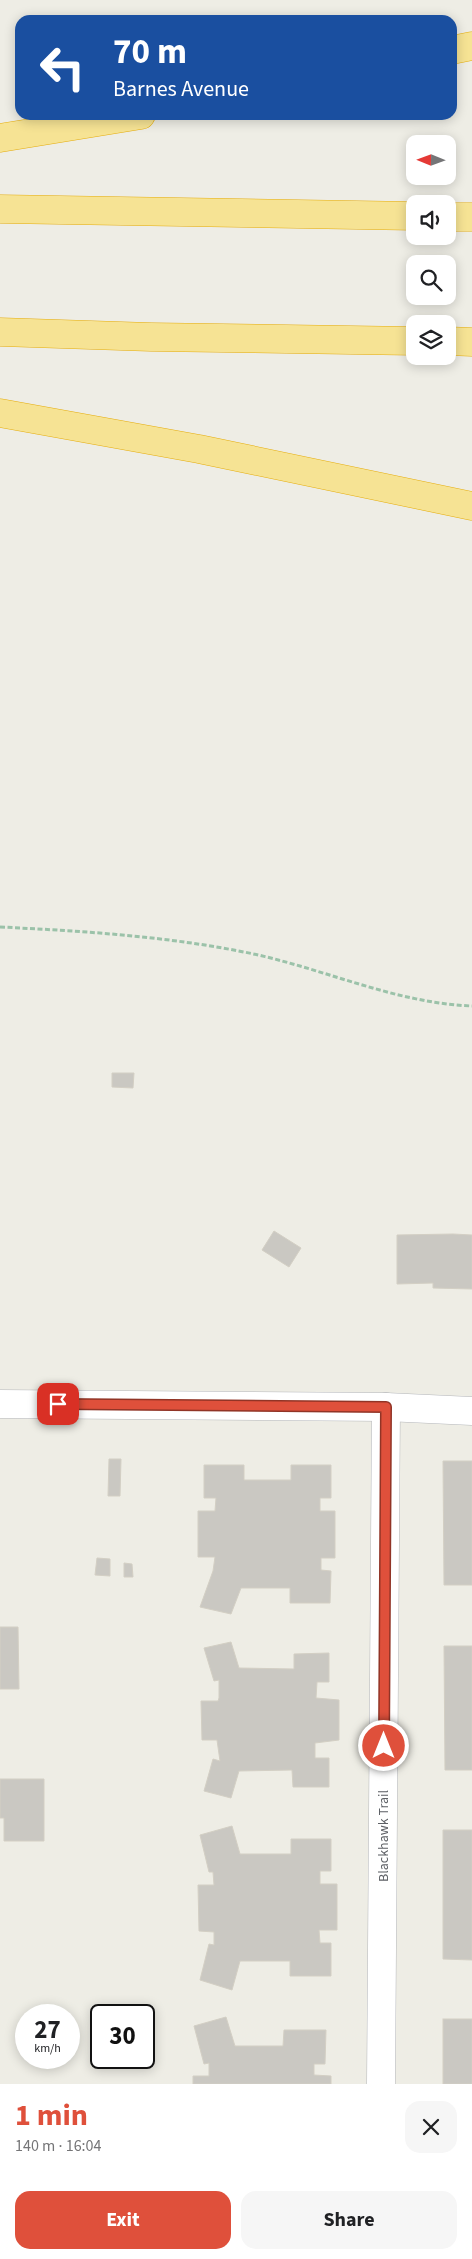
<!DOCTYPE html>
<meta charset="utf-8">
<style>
body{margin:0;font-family:"Source Sans 3",sans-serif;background:#f6f6f6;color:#202124;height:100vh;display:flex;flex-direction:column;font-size:19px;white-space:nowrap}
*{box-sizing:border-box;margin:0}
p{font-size:16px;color:#757577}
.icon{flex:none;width:28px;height:28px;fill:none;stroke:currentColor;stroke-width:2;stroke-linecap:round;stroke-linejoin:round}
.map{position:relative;height:2084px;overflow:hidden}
.sheet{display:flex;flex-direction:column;background:#fff;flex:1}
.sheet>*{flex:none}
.hud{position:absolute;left:15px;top:15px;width:442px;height:105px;border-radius:15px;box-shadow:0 2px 12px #0003;background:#1a4fa0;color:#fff;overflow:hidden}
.needle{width:32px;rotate:271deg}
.tools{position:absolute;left:406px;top:135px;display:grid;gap:10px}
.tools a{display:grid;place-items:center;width:50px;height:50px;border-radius:10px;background:#fff;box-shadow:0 2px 12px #0003;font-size:25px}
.speed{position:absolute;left:15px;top:2004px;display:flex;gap:10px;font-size:25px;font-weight:700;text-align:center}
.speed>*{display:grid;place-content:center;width:65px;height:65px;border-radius:50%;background:#fff;box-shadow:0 2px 12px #0003;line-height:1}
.speed small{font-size:12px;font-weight:400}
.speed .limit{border:2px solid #111;border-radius:8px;background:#fff;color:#111}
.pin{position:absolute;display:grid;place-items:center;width:42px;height:42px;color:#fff;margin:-21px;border-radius:10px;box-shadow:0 2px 8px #0006}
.me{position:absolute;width:55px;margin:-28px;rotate:0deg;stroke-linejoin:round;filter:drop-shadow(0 0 4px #0008)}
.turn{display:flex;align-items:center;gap:18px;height:105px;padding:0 15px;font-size:22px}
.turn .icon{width:65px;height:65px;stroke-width:2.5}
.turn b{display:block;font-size:35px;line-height:42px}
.round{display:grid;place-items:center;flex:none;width:52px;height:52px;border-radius:15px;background:#f6f6f6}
.head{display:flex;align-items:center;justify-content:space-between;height:85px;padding:0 15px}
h1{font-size:30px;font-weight:700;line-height:38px;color:#df503b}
.action{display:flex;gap:10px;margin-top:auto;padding:10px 15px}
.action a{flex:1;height:58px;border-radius:15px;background:#df503b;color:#fff;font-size:20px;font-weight:700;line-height:58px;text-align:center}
.action a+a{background:#f6f6f6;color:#202124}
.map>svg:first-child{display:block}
</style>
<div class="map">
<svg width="472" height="2084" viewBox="0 0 472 2084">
<rect width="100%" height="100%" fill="#eeede5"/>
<g fill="#cac8c2" stroke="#d3cfc4">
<polygon points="112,1073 134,1073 133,1088 112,1087"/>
<polygon points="274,1231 301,1248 289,1267 262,1250"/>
<polygon points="453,1234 472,1235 472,1289 433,1288 433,1283 397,1284 397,1235"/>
<polygon points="109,1459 121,1459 120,1496 108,1496"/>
<polygon points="443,1461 472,1461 472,1585 444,1585"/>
<polygon points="204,1465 244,1465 244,1480 291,1480 291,1465 331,1465 331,1498 320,1498 320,1511 335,1511 335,1558 321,1558 321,1570 331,1571 330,1603 290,1603 290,1588 241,1588 231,1614 200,1607 213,1571 215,1557 198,1557 198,1511 215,1511 216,1498 204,1498"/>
<polygon points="97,1558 110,1559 110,1576 95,1575"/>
<polygon points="124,1563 132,1564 133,1577 124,1577"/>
<polygon points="0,1627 18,1627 19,1689 0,1689"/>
<polygon points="231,1642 239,1668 294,1669 294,1654 329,1653 329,1682 317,1682 316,1698 339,1700 339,1740 315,1743 315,1758 329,1758 329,1787 293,1787 292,1770 239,1771 231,1798 204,1791 213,1759 220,1761 217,1740 202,1740 201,1701 218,1701 219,1698 219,1680 214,1681 204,1648"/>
<polygon points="444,1646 472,1646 472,1770 445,1770"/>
<polygon points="0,1779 44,1779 44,1841 4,1841 4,1818 0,1818"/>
<polygon points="232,1826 240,1854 291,1854 291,1839 331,1839 331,1871 320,1871 320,1884 337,1884 337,1930 319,1930 320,1943 331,1943 331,1976 290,1976 290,1961 240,1961 232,1990 200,1980 209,1944 214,1945 214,1932 199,1931 198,1885 214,1885 213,1872 209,1872 200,1835"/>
<polygon points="443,1830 472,1830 472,1960 443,1959"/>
<polygon points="226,2017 235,2046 283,2046 284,2030 326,2030 325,2064 314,2064 314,2075 331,2076 331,2084 193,2084 193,2076 209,2076 209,2063 204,2064 194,2026"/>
<rect x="443" y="2019" width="29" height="65"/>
</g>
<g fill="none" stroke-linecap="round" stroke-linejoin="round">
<defs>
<g id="minor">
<polyline points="0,1404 386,1407 472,1411"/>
<polyline points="381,2084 386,1407"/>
</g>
<g id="motorway">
<polyline points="452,50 472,46"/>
<polyline points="0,138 141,115"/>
<polyline points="0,209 415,216"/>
<polyline points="448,217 472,217"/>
<polyline points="0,332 151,337 415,341"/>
<polyline points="448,341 472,342"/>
<polyline points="0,413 199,449 472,506"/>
</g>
</defs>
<use href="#minor" stroke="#b5b7bb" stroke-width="29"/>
<use href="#motorway" stroke="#e5ad0e" stroke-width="29"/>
<path stroke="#9bc2a9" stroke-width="3" stroke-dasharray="5 2.5" stroke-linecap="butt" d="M0 927C82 931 163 936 244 952 321 967 393 1003 472 1006"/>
<use href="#minor" stroke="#fff" stroke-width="28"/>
<use href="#motorway" stroke="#f6e394" stroke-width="28"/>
</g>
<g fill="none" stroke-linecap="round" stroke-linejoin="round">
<defs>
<polyline id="route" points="58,1404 386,1407 384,1746"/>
</defs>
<use href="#route" stroke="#913426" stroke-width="12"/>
<use href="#route" stroke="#df503b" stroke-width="9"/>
</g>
<g text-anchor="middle" stroke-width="4.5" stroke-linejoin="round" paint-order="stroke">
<g font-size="14" fill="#5d6065" stroke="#fff">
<text transform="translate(383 1836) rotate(-90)" y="5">Blackhawk Trail</text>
</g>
</g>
</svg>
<div class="tools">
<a><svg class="needle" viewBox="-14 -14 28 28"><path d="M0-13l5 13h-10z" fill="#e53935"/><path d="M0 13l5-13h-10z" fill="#757577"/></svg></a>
<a><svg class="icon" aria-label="sound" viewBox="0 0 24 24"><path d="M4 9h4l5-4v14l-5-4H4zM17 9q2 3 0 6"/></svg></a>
<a><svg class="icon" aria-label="search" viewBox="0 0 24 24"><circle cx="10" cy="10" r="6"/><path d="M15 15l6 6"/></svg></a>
<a><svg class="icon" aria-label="layers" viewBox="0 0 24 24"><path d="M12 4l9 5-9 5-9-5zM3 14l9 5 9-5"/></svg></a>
</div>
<div class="speed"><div>27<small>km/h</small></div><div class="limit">30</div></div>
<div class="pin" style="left:58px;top:1404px;background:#d93025"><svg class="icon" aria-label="arrive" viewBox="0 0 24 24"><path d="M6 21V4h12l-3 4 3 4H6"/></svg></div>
<svg class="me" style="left:384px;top:1746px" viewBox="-20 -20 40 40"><circle r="17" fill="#df503b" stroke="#fff" stroke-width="3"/><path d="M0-11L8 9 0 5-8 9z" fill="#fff"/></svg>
<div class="hud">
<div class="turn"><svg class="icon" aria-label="left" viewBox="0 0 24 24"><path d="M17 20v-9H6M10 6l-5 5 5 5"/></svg><div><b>70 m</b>Barnes Avenue</div></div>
</div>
</div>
<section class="sheet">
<div class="head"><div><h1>1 min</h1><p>140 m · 16:04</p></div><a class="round"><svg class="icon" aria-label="close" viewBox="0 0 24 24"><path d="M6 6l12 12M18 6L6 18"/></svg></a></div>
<div class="action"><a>Exit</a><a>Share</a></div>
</section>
